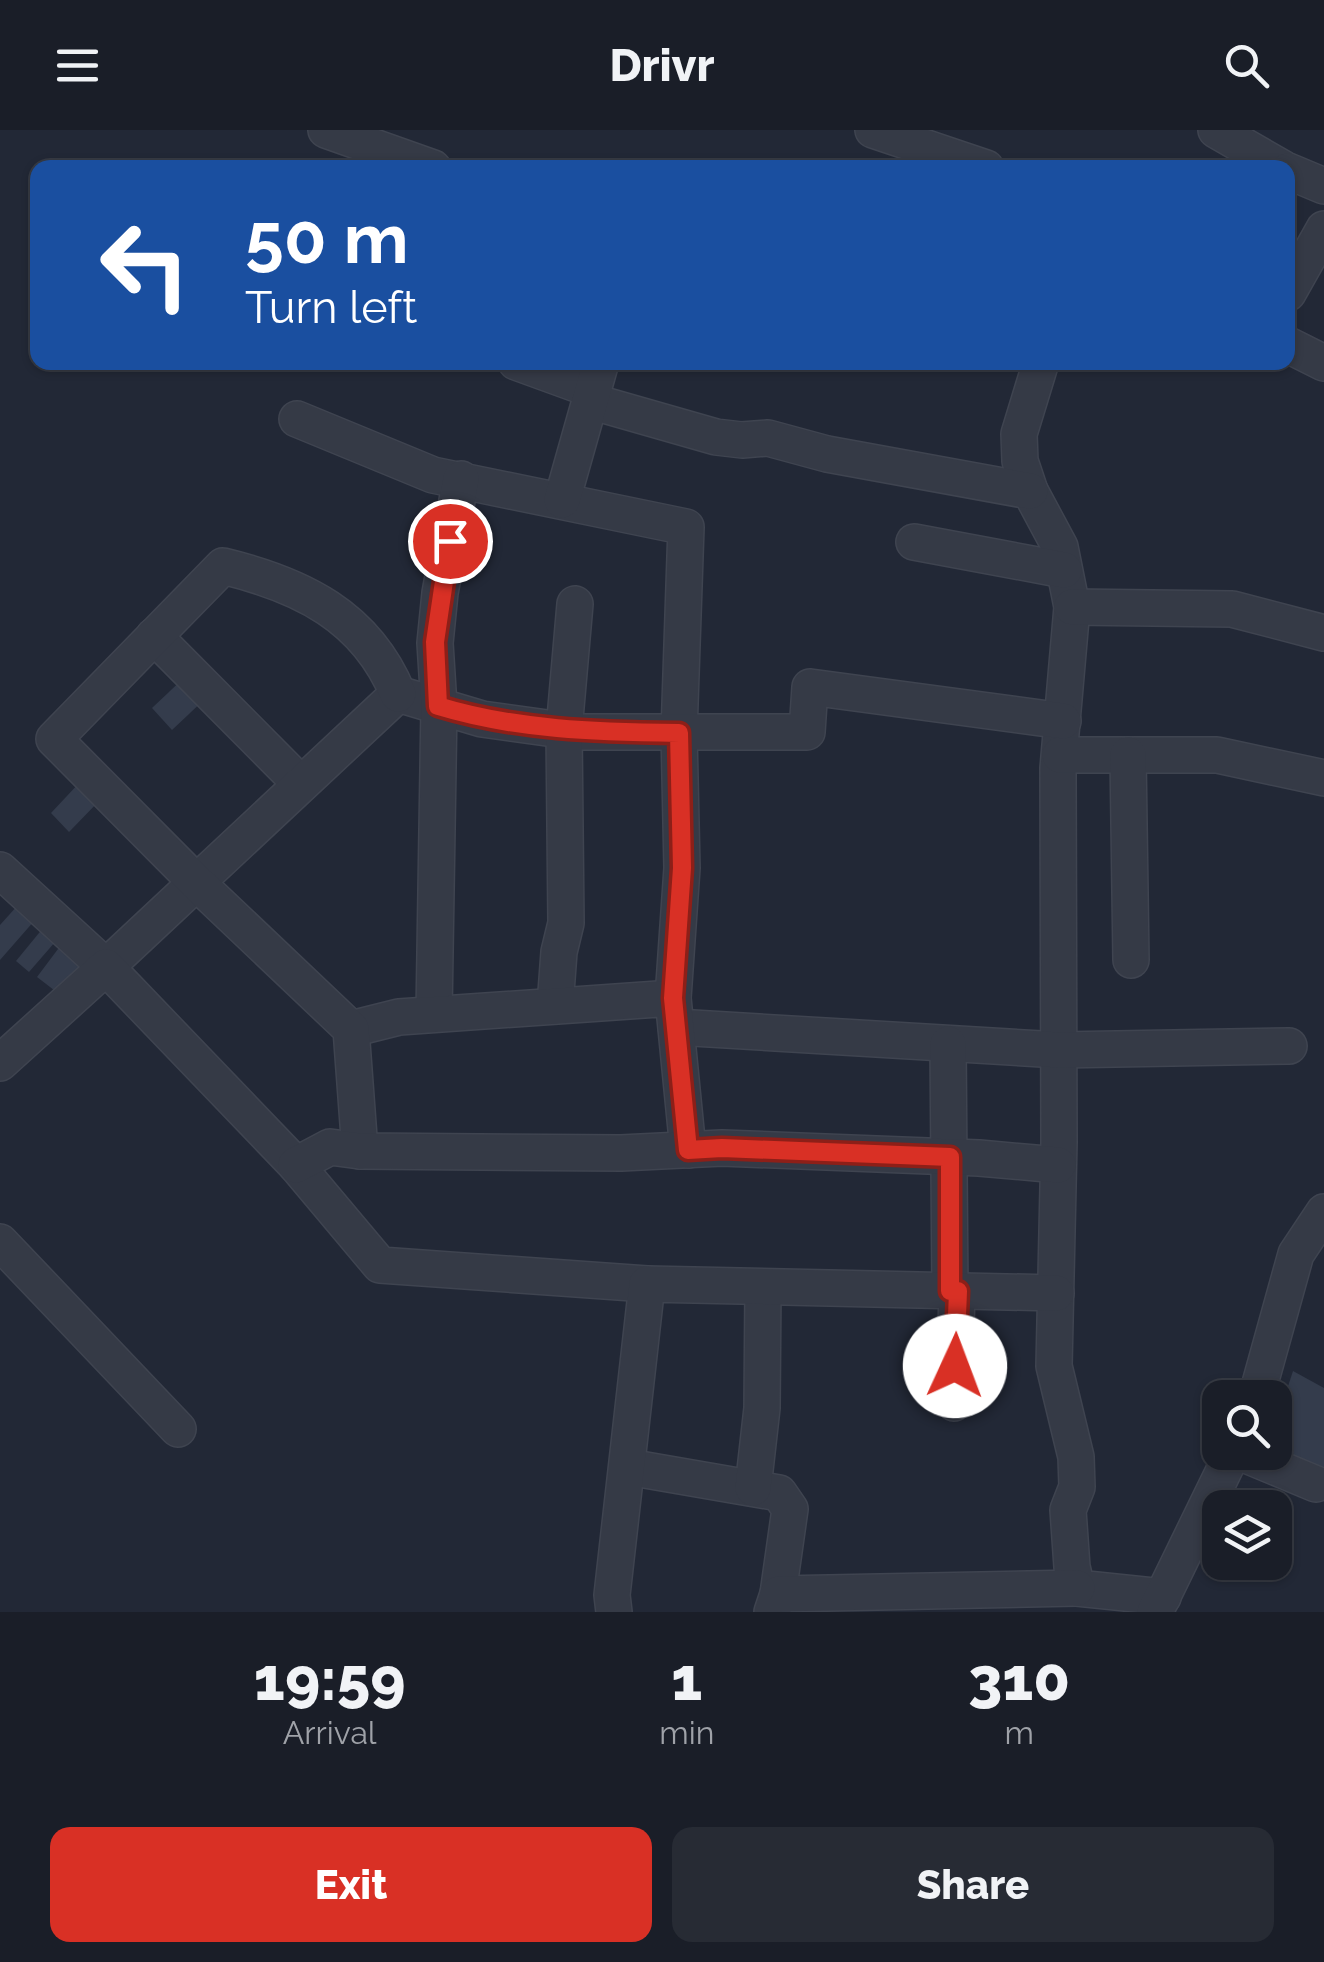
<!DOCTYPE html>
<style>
body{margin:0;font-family:Raleway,sans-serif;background:#272b34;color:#f1f3f6;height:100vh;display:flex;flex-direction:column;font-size:38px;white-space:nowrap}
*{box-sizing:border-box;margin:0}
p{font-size:32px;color:#9fa2a8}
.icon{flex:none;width:55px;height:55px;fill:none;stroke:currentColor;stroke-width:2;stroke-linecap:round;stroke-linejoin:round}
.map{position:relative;height:1482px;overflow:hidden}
.panel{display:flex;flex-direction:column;background:#1a1e28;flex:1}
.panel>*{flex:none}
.hud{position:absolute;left:30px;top:30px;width:1265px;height:210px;border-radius:20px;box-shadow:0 2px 8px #0004,0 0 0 2px #383c45;background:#1a4fa0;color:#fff;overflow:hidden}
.controls{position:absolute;left:1202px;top:1250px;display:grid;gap:20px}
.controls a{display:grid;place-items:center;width:90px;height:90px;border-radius:20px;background:#1a1e28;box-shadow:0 2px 8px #0004,0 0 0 2px #383c45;font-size:50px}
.pin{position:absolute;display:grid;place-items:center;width:85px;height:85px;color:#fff;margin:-42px;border:5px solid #fff;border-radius:50%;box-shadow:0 2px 10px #0007}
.me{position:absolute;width:110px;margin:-55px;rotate:2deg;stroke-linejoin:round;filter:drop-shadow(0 0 8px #0008)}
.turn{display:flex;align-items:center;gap:35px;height:210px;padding:0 50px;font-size:45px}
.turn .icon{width:130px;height:130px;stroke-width:2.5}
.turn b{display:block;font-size:70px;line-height:85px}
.eta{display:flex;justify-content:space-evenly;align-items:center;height:170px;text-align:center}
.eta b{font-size:60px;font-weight:800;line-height:70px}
.cta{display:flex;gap:20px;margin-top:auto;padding:20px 50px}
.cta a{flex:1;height:115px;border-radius:20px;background:#d93025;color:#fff;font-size:40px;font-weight:800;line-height:115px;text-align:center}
.cta a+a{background:#272b34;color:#f1f3f6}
header{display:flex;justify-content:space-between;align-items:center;height:130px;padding:0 50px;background:#1a1e28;font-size:45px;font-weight:800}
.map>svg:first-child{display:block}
</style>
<header><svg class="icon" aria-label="menu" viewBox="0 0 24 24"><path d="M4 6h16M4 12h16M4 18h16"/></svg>Drivr<svg class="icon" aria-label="search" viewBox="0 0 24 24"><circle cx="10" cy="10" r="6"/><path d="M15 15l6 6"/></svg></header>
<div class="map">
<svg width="1324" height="1482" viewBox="0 0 1324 1482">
<rect width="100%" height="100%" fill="#222836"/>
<g fill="#343c4c">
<polygon points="187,545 207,567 172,600 152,578"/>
<polygon points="81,651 100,670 69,702 51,683"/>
<polygon points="18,775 35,790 0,830 0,795"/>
<polygon points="48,792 62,804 29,842 16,831"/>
<polygon points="64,811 90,831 63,867 37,847"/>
<polygon points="1293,1241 1324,1258 1324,1352 1275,1322 1275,1296"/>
</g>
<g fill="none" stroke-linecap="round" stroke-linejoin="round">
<defs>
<g id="minor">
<polyline points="326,0 433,38"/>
<polyline points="873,0 986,38"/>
<polyline points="1216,0 1282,38"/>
<polyline points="1288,41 1324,56"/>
<polyline points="1288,163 1324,99"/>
<polyline points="1288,215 1324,233"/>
<polyline points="516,232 593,260"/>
<polyline points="1041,232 1019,304 1020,331 1030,361 1060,417 1072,477 1058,638 1059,1012 1054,1236 1076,1327 1077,1357 1068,1380 1072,1437 1077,1458 1163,1467"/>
<polyline points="590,271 716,307 742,310 768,308 827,324 1030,361"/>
<polyline points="297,289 433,345 686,397 679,603 682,738 673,868"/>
<polyline points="562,370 601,232"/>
<polyline points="914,412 1064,440"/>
<polyline points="1072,477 1232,479 1324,503"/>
<polyline points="154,506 301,654"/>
<polyline points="1060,625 1217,625 1324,648"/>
<polyline points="1128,625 1131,830"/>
<polyline points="0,740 106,837 398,564 482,589 576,602 807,602 810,557 1063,591"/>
<polyline points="555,876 559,822 566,793 564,600 575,474"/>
<polyline points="434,884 439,576 435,513 440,463 461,349"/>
<polyline points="676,897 1059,920 1289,916"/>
<polyline points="351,899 399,887 673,868 688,1020"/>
<polyline points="948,914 950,1161"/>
<polyline points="0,933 106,837 296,1035 380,1135 647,1154"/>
<path d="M360 1021 351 899 196 752 54 609 223 436C301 455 366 486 398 564"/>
<polyline points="296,1035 330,1017 360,1021 621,1023 722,1018 979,1028 1058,1035"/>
<polyline points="0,1112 178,1299"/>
<polyline points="1256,1268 1296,1124 1324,1082"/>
<polyline points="954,1273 957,1161"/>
<polyline points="1239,1322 1316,1354"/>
<polyline points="628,1337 779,1363 790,1379 778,1464"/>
<polyline points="753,1358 762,1278 763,1157"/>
<polyline points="614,1482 612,1465 647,1154 1056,1163"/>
<polyline points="772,1482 778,1464 1077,1458"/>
<polyline points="1155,1482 1233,1322"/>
</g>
</defs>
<use href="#minor" stroke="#3f4450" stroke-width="38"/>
<use href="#minor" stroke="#353a46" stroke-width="35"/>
</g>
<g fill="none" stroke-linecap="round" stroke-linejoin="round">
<defs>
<path id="route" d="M450 411 435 512 438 576C517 600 597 602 679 603L682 738 673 868 688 1020 722 1018 950 1027V1161H958L955 1236"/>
</defs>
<use href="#route" stroke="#8d1f18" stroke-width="25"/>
<use href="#route" stroke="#d93025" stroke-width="18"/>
</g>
</svg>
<div class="controls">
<a><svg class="icon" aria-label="search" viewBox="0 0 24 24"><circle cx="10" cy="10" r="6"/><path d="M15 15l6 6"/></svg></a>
<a><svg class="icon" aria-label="layers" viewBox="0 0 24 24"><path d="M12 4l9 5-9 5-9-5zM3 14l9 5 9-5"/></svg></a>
</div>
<div class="pin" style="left:450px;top:411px;background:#d93025"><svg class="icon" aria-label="arrive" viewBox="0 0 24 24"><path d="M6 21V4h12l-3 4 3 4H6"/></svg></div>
<svg class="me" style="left:955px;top:1236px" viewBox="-20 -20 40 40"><circle r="19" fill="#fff"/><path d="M0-13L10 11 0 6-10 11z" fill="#d93025"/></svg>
<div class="hud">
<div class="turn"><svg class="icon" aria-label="left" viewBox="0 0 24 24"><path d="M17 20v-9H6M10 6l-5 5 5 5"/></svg><div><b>50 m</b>Turn left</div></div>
</div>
</div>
<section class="panel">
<div class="eta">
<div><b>19:59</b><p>Arrival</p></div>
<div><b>1</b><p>min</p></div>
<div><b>310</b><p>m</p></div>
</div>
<div class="cta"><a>Exit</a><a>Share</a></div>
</section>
